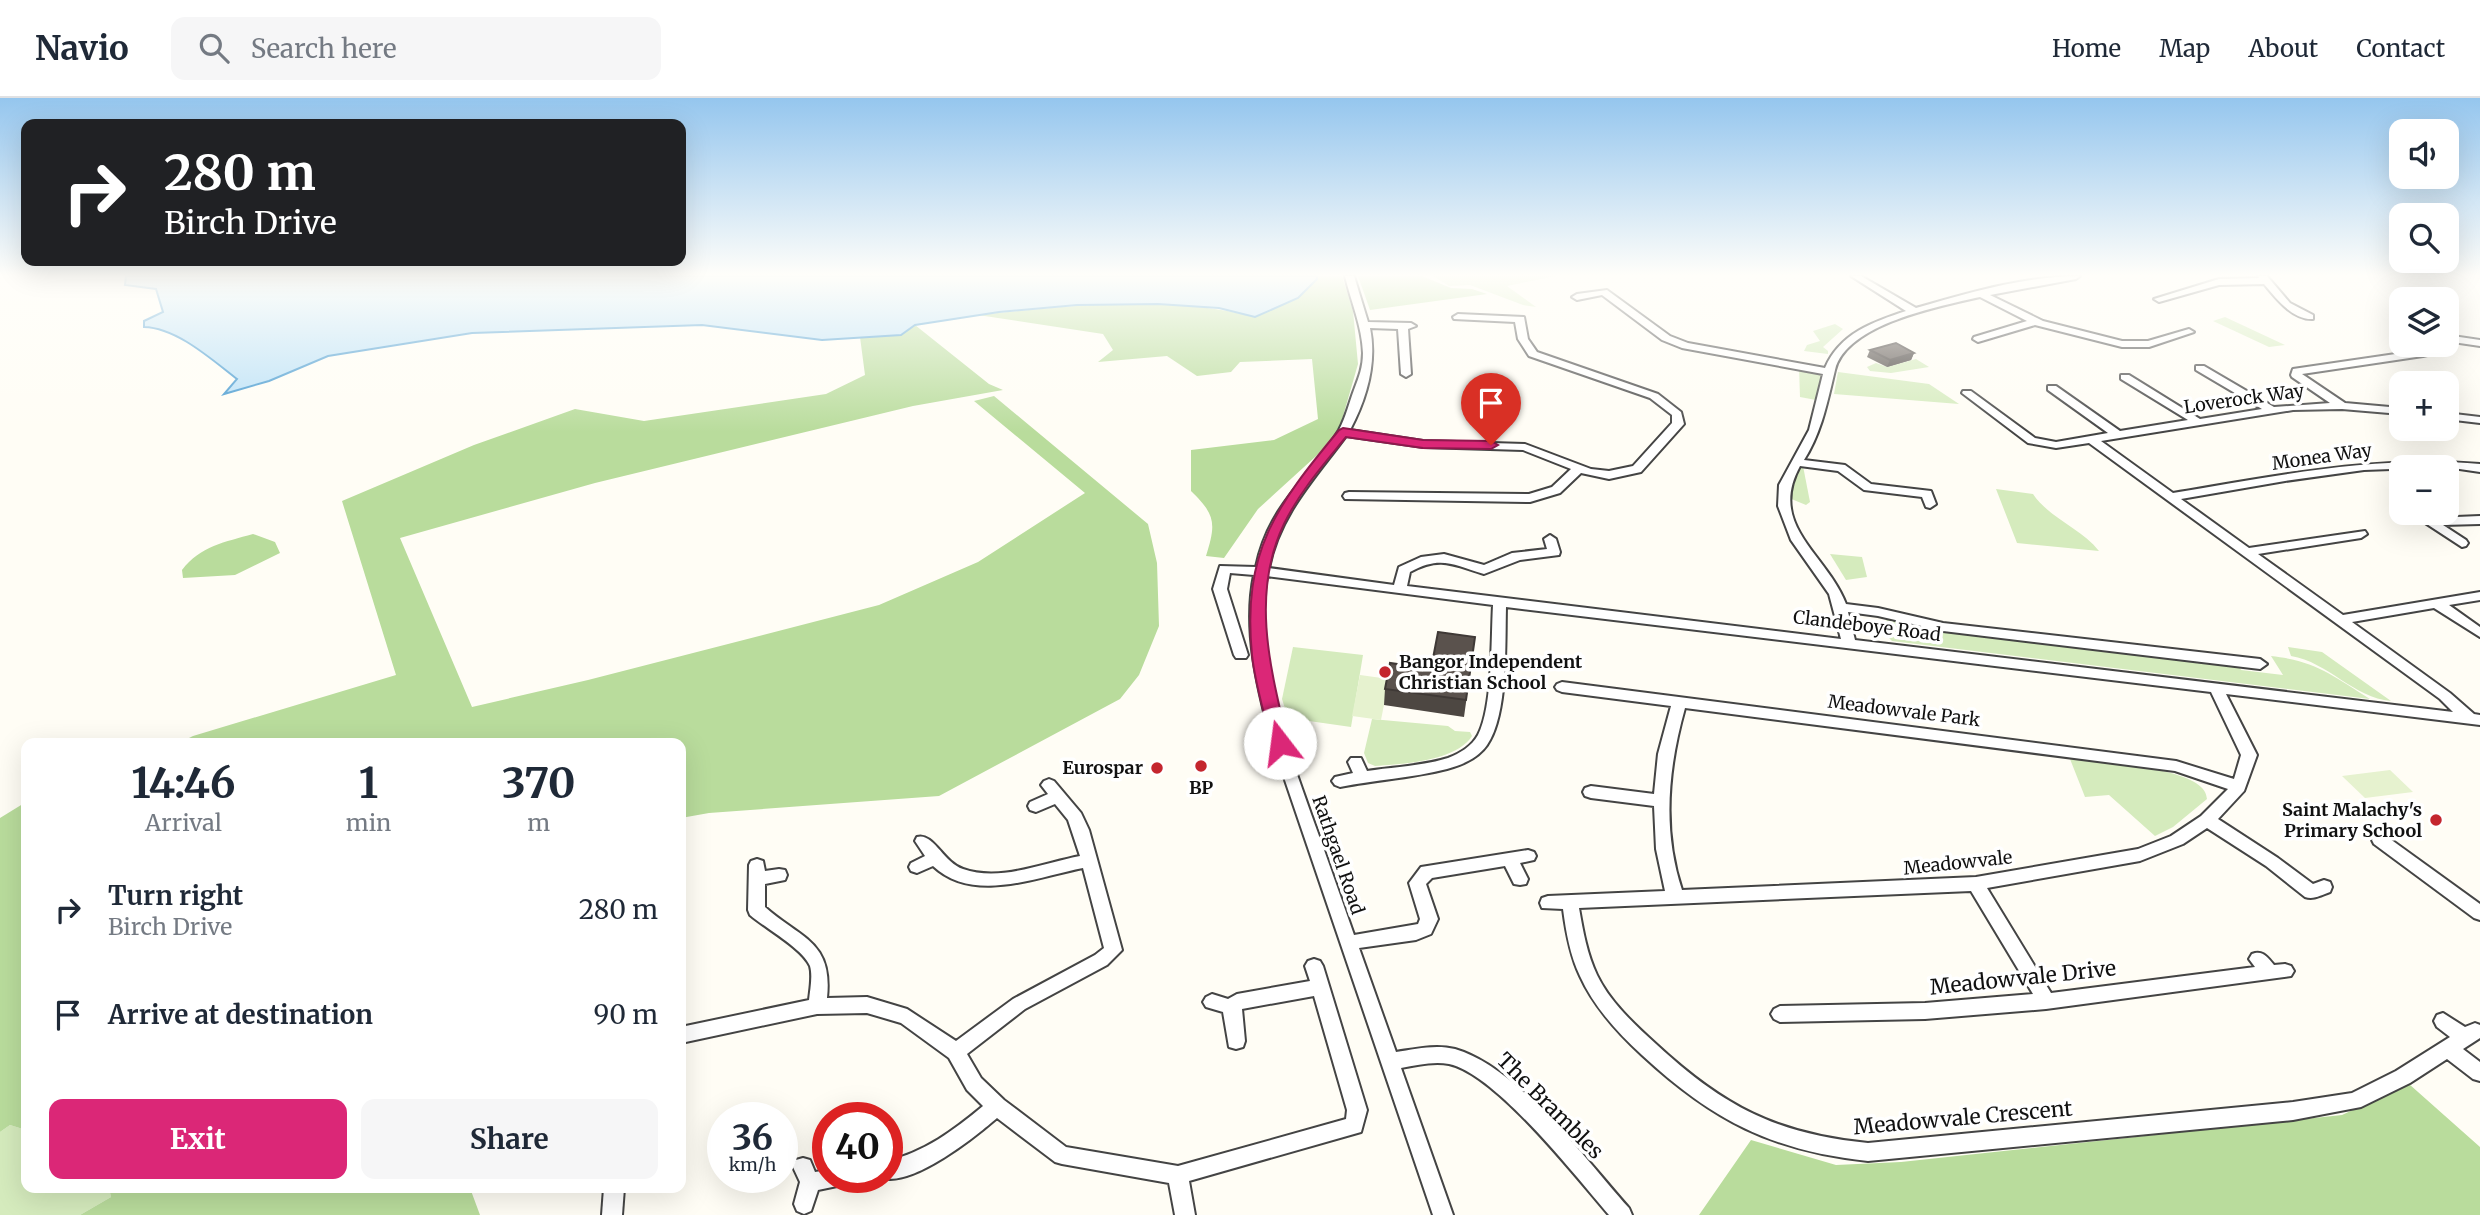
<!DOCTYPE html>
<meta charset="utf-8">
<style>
body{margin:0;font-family:Merriweather,serif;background:#f6f6f7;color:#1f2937;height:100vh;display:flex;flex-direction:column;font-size:26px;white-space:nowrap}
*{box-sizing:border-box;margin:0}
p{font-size:23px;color:#747a83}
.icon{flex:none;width:38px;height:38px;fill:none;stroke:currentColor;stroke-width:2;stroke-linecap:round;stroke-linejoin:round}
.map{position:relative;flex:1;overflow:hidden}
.details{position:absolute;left:21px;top:640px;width:665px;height:455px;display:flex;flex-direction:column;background:#fff;border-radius:14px;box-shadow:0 7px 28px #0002}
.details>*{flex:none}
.banner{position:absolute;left:21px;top:21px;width:665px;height:147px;border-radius:14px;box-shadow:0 7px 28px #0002;background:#202124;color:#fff;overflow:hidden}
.buttons{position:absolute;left:2389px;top:21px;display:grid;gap:14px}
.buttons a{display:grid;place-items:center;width:70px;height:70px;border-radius:14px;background:#fff;box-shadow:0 7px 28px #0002;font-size:35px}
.speed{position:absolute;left:707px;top:1004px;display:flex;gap:14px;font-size:35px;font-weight:700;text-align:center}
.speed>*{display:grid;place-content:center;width:91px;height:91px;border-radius:50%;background:#fff;box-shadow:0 7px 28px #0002;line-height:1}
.speed small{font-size:18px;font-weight:400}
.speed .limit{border:10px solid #d22;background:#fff;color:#111}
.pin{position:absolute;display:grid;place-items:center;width:60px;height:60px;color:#fff;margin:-72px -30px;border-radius:50% 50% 50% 0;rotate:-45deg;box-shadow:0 0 7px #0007}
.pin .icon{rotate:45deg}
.me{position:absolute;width:77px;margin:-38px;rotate:345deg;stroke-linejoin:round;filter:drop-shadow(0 0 5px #0008)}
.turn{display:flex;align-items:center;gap:24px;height:147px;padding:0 28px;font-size:32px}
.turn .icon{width:91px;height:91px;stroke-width:2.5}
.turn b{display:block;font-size:49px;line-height:60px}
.eta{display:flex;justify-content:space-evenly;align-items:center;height:119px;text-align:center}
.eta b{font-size:42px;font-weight:700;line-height:49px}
.action{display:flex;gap:14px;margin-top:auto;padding:14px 28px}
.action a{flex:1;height:80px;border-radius:14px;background:#db2777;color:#fff;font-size:28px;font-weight:700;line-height:80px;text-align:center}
.action a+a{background:#f6f6f7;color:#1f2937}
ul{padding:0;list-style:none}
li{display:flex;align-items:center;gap:21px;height:105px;padding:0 28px}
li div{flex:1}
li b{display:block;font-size:26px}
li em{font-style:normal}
header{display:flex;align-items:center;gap:42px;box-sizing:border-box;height:98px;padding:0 35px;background:#fff;border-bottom:2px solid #e0e1e3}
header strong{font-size:33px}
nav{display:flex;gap:38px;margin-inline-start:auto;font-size:24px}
.search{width:490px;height:63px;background:#f6f6f7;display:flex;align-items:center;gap:18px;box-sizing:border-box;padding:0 24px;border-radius:14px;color:#747a83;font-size:26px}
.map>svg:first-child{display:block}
</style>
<header>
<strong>Navio</strong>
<div class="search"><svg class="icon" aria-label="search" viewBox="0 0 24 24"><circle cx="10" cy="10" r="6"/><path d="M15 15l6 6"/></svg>Search here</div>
<nav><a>Home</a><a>Map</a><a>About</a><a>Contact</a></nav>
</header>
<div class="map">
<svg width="2480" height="1117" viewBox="0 0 2480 1117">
<rect width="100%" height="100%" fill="#fffdf5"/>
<g fill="#d5ebbd">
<polygon points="1433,178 1556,178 1507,188 1536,209 1523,207 1470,187 1449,188"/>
<polygon points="2225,219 2285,247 2269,249 2213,223"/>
<polygon points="1835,226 1843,231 1823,249 1828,253 1828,256 1804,253 1807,247 1820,243 1813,233"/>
<polygon points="1916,261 1929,269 1891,275 1870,273 1867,269 1876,265 1887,269"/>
<polygon points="1799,270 1821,277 1816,302 1800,299"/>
<polygon points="1838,274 1929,286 1959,306 1834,296"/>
<polygon points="1803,368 1810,404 1806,407 1789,400 1798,370"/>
<path d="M1996 391 2033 396C2049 420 2081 430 2099 453L2017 445Z"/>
<polygon points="1830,456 1862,459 1867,479 1846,482"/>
<path d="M1889 521 1928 530 2238 566 2241 572 2283 577 2271 558C2317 563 2333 578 2370 601L1892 543 1887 538 1884 524Z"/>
<polygon points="1293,549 1363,557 1351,629 1288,620 1282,601"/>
<path d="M2288 549 2322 554 2391 603C2354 600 2328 564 2291 558Z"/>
<path d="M1372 621 1448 628 1455 633 1470 634 1472 638C1456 663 1404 666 1375 668L1368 665 1364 655Z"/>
<path d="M2070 661C2096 665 2207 668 2207 701L2173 729 2155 738 2109 697 2085 699Z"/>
<polygon points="10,1027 26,1032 26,1090 109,1090 111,1099 80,1117 0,1117 0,1034"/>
</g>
<g fill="#b9dc9c">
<path d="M1317 178H1342L1353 213 1358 266 1337 339 1258 411 1224 460 1206 458C1216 426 1216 417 1191 393V352L1274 342 1318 321 1312 261 1240 264 1231 274 1197 278 1167 258 1098 264 1113 252 1103 236 978 217C1069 208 1165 196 1255 219L1317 181Z"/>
<polygon points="1358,178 1422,178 1451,190 1472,191 1487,196 1370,212"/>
<polygon points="915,227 989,286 1003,292 913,308 595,385 400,440 472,609 588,582 879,507 978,464 1085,395 974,303 994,298 1148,426 1157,465 1159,528 1139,577 1120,601 939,698 709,715 681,720 681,646 177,646 193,638 396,577 342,403 474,347 575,311 644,323 826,296 865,277 860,239 901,237"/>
<path d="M253 436 275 444 280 455 235 477 183 480 182 472C200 448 225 444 253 436Z"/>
<polygon points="26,704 26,1032 10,1027 0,1034 0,720"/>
<polygon points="2409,986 2480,1049 2480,1117 1699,1117 1751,1042 1836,1067 1901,1064 2342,1017"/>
<polygon points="109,1090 470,1090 480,1117 80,1117 111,1099"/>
</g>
<g fill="#e6f2cf">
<polygon points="1360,577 1389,581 1381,622 1352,618"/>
<polygon points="2390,672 2413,694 2365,700 2342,678"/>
</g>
<path fill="#b9e0f7" stroke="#3f96cf" stroke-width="2" d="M126 178H1317V181L1298 200 1255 219 1219 210 1158 206 1077 207 999 214 915 227 901 237 822 242 702 227 472 235 328 258 269 283 224 296 237 281C211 261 177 230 144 229V223L163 214 156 191 125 187Z"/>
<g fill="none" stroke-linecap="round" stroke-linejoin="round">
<defs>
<g id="minor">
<path d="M1345 178H1354L1368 224 1411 225 1416 228 1408 231 1411 276 1406 279 1401 276 1398 231 1370 230C1377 265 1367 300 1350 332L1423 343 1525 346 1591 371 1609 373 1633 368 1672 325V317L1650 300 1529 258 1518 241 1515 224 1454 221 1453 219 1458 216 1524 219 1528 241 1537 254 1658 296 1681 314 1684 326 1641 374 1609 381 1581 375 1560 395 1530 404 1345 401 1343 398 1345 395 1349 394 1529 396 1552 389 1571 371 1523 352 1423 349 1346 338C1315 380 1279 417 1269 470L1394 487 1399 469 1421 459 1444 456 1484 467 1512 455 1547 451 1544 441 1550 437 1556 441 1560 454 1559 457 1520 462 1484 476C1453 467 1441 457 1410 474L1407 488 1841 541 1829 496 1791 442 1778 408 1779 387 1809 332 1823 276 1682 250 1662 242 1602 197 1577 202 1572 199 1577 196 1607 192 1670 238 1688 245 1825 270C1840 235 1873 224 1906 213L1851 178H1861L1916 210C1968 195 2025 178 2080 178L2076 181 1990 197 2043 223 2122 243H2148L2189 231 2194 234 2149 249H2122L2035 227 1978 244 1973 241 1974 239 2027 223 1980 199C1940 208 1846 226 1835 272 1828 301 1822 334 1804 362L1845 367 1871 386 1931 393 1936 406 1930 410 1926 409 1922 399 1864 392 1838 373 1800 368C1767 428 1827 456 1846 506L1878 510 1943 525 2260 561 2267 566 2260 571 1943 533 1878 518 1848 514 1855 542 2453 614 2440 601 2089 345 2056 350 2028 345 1962 295 1963 293H1971L2035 340 2056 344 2108 335 2048 292V288H2056L2120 333 2188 322 2121 281V277H2129L2200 321 2262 311 2196 272V268H2204L2274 309 2330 305 2292 279 2291 277 2293 271 2423 252 2427 251 2428 247H2438L2436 255 2423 258 2302 276 2345 305 2401 310V316L2342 311 2293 312 2101 343 2173 395C2275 378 2376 357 2480 366V374L2446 369 2364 372 2285 383 2181 401 2249 450 2365 433 2367 436 2361 440 2258 456 2343 517 2480 494V502L2449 507 2480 529V539L2434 510 2352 524 2450 595 2474 616 2480 617V627L2226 596 2257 657 2244 693 2218 721 2278 760 2313 786 2324 782 2330 784 2332 789 2330 794C2321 797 2314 802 2305 799L2266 768 2207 730 2183 746 2140 763 1987 790 2051 895 2255 869 2249 861 2252 856C2263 852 2267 859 2274 867L2285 866 2291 868 2294 873 2291 878 2046 911 1925 921 1780 924 1774 921 1771 916 1774 911 1780 908 1925 905 2033 896 1971 793 1579 810C1583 833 1587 856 1597 877 1610 904 1634 926 1656 946 1723 1008 1776 1036 1868 1045L2293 1004 2352 995 2396 973 2450 939 2437 929 2434 923 2437 917 2443 915 2465 929 2475 925 2480 927V940L2463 951 2480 964V983L2473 981 2447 961 2410 985 2361 1009 2293 1022 1868 1063C1772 1053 1712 1022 1642 957 1617 934 1594 909 1580 878 1570 857 1566 834 1563 811L1542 810 1540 805 1542 800 1548 798 1665 793 1656 751 1654 708 1591 700 1585 698 1583 694 1585 690 1591 688 1654 696 1658 656 1671 608 1562 594 1557 592 1555 589 1557 586 1562 584 2176 663 2234 681 2241 657 2211 594 1506 509C1505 546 1508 617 1487 647 1478 660 1462 667 1447 671 1412 680 1375 682 1340 689L1335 687 1332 683 1335 679 1353 675 1348 664 1351 660H1361L1367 673C1393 669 1423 668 1448 660 1459 656 1472 648 1478 637 1493 608 1491 542 1493 507L1267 478C1252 558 1285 642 1311 716 1326 757 1340 797 1354 837L1418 826 1420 821 1409 785 1421 769 1528 752 1534 754 1536 758 1534 762 1520 765 1528 781 1526 786 1520 787 1514 786 1505 768 1432 780 1426 786 1438 821 1431 836 1416 842 1359 850 1396 954C1415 951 1436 946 1455 951 1518 969 1586 1062 1629 1110L1632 1117H1609C1576 1079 1496 976 1449 966 1434 963 1417 967 1401 970L1453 1117H1433L1271 641C1257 589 1243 531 1254 477L1230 475 1227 491 1248 557 1246 560H1236L1234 557 1213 491 1220 468 1256 469C1269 406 1309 381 1339 332 1346 319 1349 305 1354 292 1359 279 1363 269 1363 255 1362 228 1351 204 1345 178ZM1685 610 2175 673 2228 691 2201 718 2171 738 2138 751 1976 779 1682 792C1662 732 1668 670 1685 610Z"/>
<path d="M2258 178H2267L2290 205 2313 217V221C2292 222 2276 200 2264 186L2219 187 2159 204 2154 201 2219 181 2259 180Z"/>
<polygon points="2446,237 2480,242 2480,248 2446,243"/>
<polygon points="2446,315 2480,319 2480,325 2446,321"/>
<polygon points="2410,415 2424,415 2432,420 2480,418 2480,426 2443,427 2466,442 2468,445 2466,448 2462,449"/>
<path d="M1049 681 1054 683 1081 715 1089 732 1122 852 1107 867 1025 911 967 956 981 980 1004 1002 1066 1049 1178 1068 1346 1021 1347 1012 1314 898 1242 911 1245 943 1243 949 1236 951 1229 949 1223 914 1206 909 1203 904 1206 899 1212 896 1228 901 1237 896 1310 883 1305 868 1308 863 1314 861 1320 863 1323 868 1367 1012 1361 1034 1189 1083 1195 1117H1175L1169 1085 1062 1066 1055 1064 997 1020C975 1039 914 1088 883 1080H887V1063C925 1054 954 1032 983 1008L967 992 949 960 901 925 867 915 817 916 681 945V929L809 902C810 892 813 878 810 868 802 850 765 830 750 817L748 812 749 767 751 763 757 761 763 763 765 773 779 771 785 772 787 777 785 782 765 786V809C801 841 833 843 827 900L867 899 907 911 956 943 1013 901 1095 857 1104 850 1083 770C1037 779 973 806 933 768L917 775 911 773 909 769 911 765 925 758 915 743 917 739C933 734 943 764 963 771 1000 784 1043 765 1080 758L1068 722 1055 706 1036 714 1030 712 1028 708 1030 704 1048 696 1041 687 1044 683Z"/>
<polygon points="2380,736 2386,738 2480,806 2480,822 2474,820 2374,746 2372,742 2374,738"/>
<polygon points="803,1060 810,1062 815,1074 828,1072 828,1080 845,1080 842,1087 818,1092 811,1113 804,1116 797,1113 794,1106 800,1084 793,1069 796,1062"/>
<polygon points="604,1090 624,1090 622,1117 602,1117"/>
</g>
</defs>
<use href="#minor" stroke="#444" stroke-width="4"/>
<use href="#minor" fill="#fff" fill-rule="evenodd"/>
</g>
<g fill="#4d4742">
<polygon points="1870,252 1914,255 1911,262 1887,269 1867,259"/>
<polygon points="1475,539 1464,619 1384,607 1385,591 1431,571"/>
</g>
<polygon fill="#3f3936" points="1914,255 1911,262 1887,269 1890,262"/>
<g fill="#5a524d" stroke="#3f3936" stroke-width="2">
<polygon points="1896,245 1914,255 1890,262 1870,252"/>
<polygon points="1438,534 1475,539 1466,602 1385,591 1390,565 1431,571"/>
</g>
<linearGradient id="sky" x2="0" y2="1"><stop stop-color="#95c6ee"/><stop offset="0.53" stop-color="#fffefa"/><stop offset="1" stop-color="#fffefa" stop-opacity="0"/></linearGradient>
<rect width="2480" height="334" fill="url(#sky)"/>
<path fill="#db2777" stroke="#8e194d" stroke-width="2" d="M1343 330 1423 342 1491 343 1498 347 1491 351 1423 350 1346 339C1324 366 1300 393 1284 426 1250 497 1271 573 1288 645L1280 651 1271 645C1265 617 1255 586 1252 557 1242 453 1276 408 1339 332Z"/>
<g fill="#c4262e" stroke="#fff" stroke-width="2.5">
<circle cx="1385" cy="574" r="7"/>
<circle cx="1201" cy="668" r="7"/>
<circle cx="1157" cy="670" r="7"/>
<circle cx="2436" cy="722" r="7"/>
</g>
<g text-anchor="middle" stroke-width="7" stroke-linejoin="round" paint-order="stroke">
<g font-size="18" fill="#111" stroke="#fff">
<text transform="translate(2244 301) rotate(-8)" y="6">Loverock Way</text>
<text transform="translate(2322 359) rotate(-8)" y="6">Monea Way</text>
<text transform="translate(1867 528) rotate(7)" y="6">Clandeboye Road</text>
<text transform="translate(1904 613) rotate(7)" y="6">Meadowvale Park</text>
<text transform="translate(1338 757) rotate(71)" y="6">Rathgael Road</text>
<text transform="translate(1958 765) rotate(-6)" y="6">Meadowvale</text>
</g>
<g font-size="18" font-weight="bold" fill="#111" stroke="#fff" text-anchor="end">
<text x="1399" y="570" text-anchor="start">Bangor Independent<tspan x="1399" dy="21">Christian School</tspan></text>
<text x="1143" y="676">Eurospar</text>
<text x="1201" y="696" text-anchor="middle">BP</text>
<text x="2422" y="718">Saint Malachy's<tspan x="2422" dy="21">Primary School</tspan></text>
</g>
<g font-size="21" fill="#111" stroke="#fff">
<text transform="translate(2023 880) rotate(-6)" y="7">Meadowvale Drive</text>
<text transform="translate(1550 1008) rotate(45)" y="7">The Brambles</text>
<text transform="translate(1963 1020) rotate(-5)" y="7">Meadowvale Crescent</text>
</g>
</g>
</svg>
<div class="buttons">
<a><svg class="icon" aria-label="sound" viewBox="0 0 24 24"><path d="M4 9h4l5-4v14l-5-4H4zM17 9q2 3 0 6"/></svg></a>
<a><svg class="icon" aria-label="search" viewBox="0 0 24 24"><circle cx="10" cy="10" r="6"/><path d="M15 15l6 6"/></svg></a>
<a><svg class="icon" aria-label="layers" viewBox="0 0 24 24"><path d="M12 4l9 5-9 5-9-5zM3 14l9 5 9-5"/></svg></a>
<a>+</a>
<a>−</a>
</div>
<div class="speed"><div>36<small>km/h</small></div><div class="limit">40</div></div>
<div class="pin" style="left:1491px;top:347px;background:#d93025"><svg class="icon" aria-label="arrive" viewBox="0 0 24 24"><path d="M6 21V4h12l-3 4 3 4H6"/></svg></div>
<svg class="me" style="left:1280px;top:645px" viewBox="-20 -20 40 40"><circle r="19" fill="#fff"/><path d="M0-13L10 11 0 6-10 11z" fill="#db2777"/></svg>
<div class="banner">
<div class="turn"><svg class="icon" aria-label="right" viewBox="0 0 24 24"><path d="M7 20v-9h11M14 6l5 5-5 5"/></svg><div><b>280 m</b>Birch Drive</div></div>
</div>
<section class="details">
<div class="eta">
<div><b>14:46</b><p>Arrival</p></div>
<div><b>1</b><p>min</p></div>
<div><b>370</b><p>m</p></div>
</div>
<ul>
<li><svg class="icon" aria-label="right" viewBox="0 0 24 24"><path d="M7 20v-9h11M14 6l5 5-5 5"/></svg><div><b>Turn right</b><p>Birch Drive</p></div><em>280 m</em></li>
<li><svg class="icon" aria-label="arrive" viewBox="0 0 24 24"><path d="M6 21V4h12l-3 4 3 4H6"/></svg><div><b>Arrive at destination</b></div><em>90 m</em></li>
</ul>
<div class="action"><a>Exit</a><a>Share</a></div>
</section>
</div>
